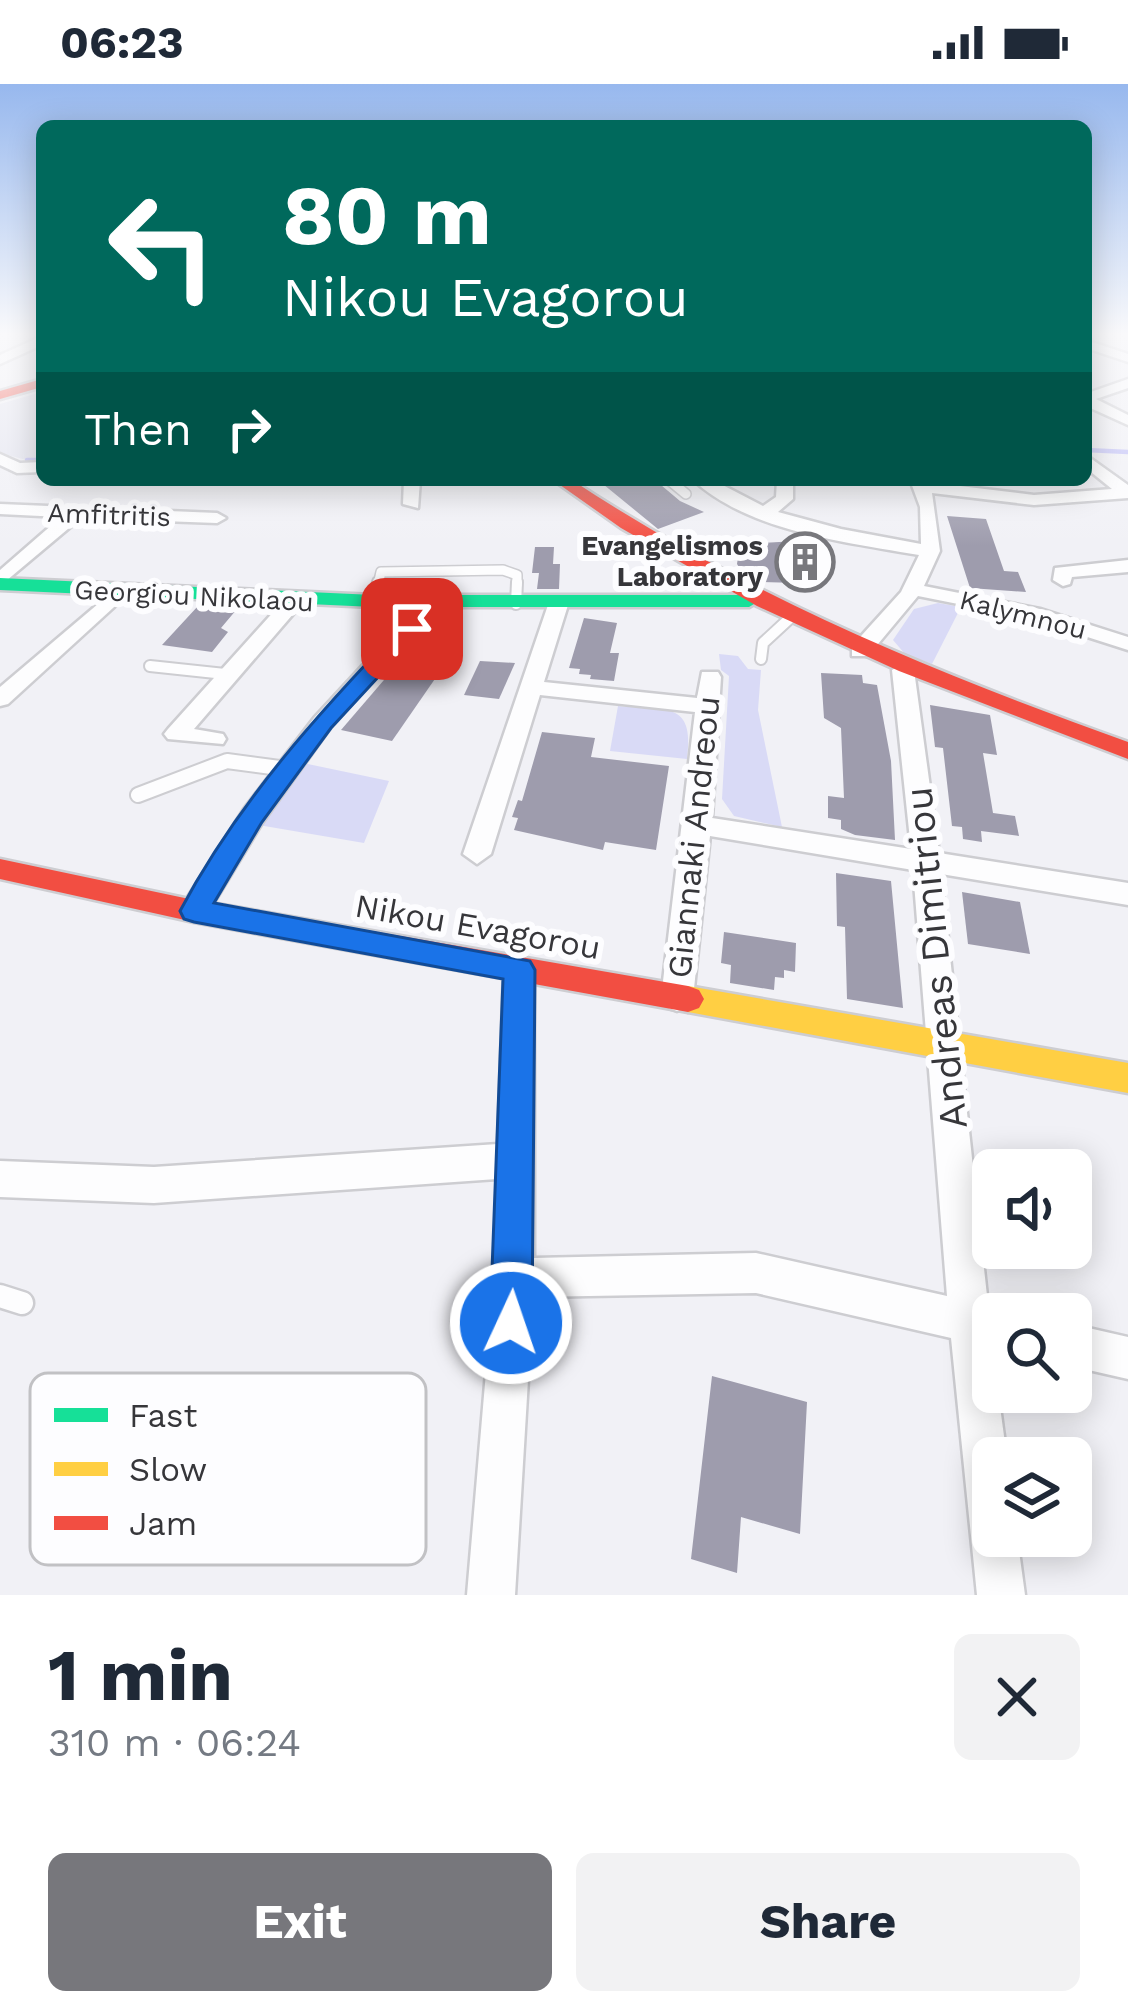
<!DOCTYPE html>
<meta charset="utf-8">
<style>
body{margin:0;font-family:"Work Sans",sans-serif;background:#f2f2f3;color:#1f2937;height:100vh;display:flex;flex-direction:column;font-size:45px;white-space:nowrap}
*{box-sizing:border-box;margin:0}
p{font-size:39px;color:#747a83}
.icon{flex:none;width:66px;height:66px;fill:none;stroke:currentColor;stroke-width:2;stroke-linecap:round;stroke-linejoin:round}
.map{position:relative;height:1511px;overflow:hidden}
.drawer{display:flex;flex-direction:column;background:#fff;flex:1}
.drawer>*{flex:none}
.top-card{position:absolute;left:36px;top:36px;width:1056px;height:366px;border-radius:18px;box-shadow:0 6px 30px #0003;background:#00695c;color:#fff;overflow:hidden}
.fabs{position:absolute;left:972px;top:1065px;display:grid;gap:24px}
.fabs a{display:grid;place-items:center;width:120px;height:120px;border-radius:18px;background:#fff;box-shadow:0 6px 30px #0003;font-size:60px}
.pin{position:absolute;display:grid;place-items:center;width:102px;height:102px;color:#fff;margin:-51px;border-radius:24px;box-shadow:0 6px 18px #0006}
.me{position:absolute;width:132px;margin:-66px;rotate:3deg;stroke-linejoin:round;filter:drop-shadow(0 0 9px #0008)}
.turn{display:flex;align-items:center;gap:42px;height:252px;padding:0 48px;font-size:54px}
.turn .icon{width:156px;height:156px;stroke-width:2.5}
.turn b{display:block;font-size:84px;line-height:102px}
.then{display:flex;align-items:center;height:114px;padding:0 48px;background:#0003;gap:24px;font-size:45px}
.round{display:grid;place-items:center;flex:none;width:126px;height:126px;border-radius:18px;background:#f2f2f3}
.summary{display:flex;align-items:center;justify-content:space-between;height:204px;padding:0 48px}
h1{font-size:72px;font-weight:700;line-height:90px}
.button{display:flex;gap:24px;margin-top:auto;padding:24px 48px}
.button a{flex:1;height:138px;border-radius:18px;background:#77777c;color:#fff;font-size:48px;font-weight:700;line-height:138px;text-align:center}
.button a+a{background:#f2f2f3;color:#1f2937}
.status{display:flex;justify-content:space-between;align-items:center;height:84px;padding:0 60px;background:#fff;direction:ltr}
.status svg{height:33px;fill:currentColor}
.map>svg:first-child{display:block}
</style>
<div class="status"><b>06:23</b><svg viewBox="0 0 49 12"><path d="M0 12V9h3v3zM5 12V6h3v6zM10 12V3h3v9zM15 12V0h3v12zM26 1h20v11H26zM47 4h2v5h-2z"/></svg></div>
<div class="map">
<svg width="1128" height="1511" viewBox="0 0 1128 1511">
<rect width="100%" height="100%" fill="#f1f1f6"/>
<polygon fill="#e4e5f0" points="42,308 42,380 0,369 0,320"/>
<g fill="#d9daf6">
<polygon points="938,519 961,523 932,580 905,570 893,556 914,525"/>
<polygon points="719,570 738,572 748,585 761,586 758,626 782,743 734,732 722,715 729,592 721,586"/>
<path d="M618 622C666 627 695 616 687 675L610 667Z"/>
<polygon points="303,679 389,697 364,759 252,740"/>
</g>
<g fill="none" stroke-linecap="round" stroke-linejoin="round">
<g stroke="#bebdf7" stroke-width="4.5">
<polyline points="1086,366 1128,368"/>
<polyline points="27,376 42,376"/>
</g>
</g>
<g fill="#9e9cad">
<polygon points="598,396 655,396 680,417 704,428 658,445"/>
<polygon points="947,432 986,435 1004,487 1018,488 1026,508 970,504"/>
<polygon points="813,456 825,479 820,488 797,499 758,498 743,490 737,480 738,473 760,459"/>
<polygon points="535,463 554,463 553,480 560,480 559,505 537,505 539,489 532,489"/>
<polygon points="198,522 237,525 221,544 228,548 212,568 162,561"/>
<polygon points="584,534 617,539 610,569 619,569 614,597 590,595 591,591 579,590 580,585 569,584"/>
<polygon points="408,568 448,576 392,657 341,646"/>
<polygon points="480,577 515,579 499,615 464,611"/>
<polygon points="821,589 862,591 863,599 877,601 891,677 895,756 855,751 841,745 841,736 828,734 828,712 844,714 841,644 824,634"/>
<polygon points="930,621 990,631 997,671 983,669 993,729 1015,732 1019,752 981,747 982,758 963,755 962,743 952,742 943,664 935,663"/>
<polygon points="542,648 595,654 591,673 669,682 656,766 605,758 603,766 514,746 518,734 512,733 518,716 522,717"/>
<polygon points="836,789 891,797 903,924 847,915 845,843 837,842"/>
<polygon points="962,808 1020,818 1030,870 968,860"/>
<polygon points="724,848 796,859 795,888 784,886 784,894 775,893 774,906 730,899 731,881 721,879"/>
<polygon points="712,1292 807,1318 800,1450 741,1433 737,1489 691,1475"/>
</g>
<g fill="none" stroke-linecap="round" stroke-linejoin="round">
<defs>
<g id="lane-far3">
<polyline points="669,396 686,410"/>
<polyline points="378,501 381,488 503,486 517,491 517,501"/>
</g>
<g id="lane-far2">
<polyline points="373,519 378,498"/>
<polyline points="516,520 517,498"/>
<polyline points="761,575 763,559 789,535"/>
<polyline points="150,582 225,590"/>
</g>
<polyline id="lane-far1" points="138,711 227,677 287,685"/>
<polyline id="lane" points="0,1212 22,1219"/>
<g id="street">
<polygon points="42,252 42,261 0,280 0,271"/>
<polygon points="1086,256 1128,270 1128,278 1086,264"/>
<polygon points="1128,295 1128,304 1096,315 1128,331 1128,341 1086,322 1088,309"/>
<polygon points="0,370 20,379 42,378 42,388 17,389 0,381"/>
<path d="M1086 371 1128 401V414L1034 421 932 409 940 467 924 502 1040 525 1128 553V566L1028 534 918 512 868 572H852V562L901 508 919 471C846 458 750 448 693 396H713L763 422 776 413 777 396H793V415L778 428 841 445 921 460 920 423 910 396 1034 411 1112 405 1086 384Z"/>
<polygon points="404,396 420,396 418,424 403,420"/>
<polygon points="0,420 217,429 226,434 217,439 81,434 0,502 0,486 61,433 0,430"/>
<polygon points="1128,476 1128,488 1072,493 1070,500 1063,502 1053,496 1055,484"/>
<polygon points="118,503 128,509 125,513 8,620 0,622 0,603"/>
<polygon points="293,512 303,518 300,522 194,645 223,650 226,655 223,660 168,655 164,650 168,645 286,514"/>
<polygon points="431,513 441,519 438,523 330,644 262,739 204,835 184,835 179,827 184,819 244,725 314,634 424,515"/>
<polygon points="558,515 568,521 544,598 697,614 702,588 718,588 721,593 712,734 911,765 892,586 903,579 914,586 939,769 1128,799 1128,821 941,790 988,1221 1008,1230 993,1230 993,1308 998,1308 1007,1374 993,1374 993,1452 1017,1452 1025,1511 977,1511 951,1254 756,1209 533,1213 515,1511 467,1511 494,1194 497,1095 154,1119 0,1113 0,1077 154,1083 498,1060 504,886 508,877 519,873 530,877 534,886 534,1174 756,1169 947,1212 913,786 710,752 693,914 688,923 677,927 666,923 661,914 695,628 540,611 491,770 477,780 463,770 548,521"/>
<polygon points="1071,1240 1128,1253 1128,1295 1071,1282"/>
</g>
<polygon id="fast" points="0,494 374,511 749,511 759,517 749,523 374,523 0,506"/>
<polygon id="slow" points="688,902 1128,979 1128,1009 688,928 677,924 672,915 677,906"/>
<g id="jam">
<polygon points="42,295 42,303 0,315 0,307"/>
<path d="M553 396H572C746 511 933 588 1128 658V675L899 587 757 522 621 444Z"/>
<polygon points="0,775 194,816 688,902 699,906 704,915 699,924 688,928 194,838 0,795"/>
</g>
</defs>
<use href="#lane-far3" stroke="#cdcdd1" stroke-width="12"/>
<use href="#lane-far2" stroke="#cdcdd1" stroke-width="14"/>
<use href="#lane-far1" stroke="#cdcdd1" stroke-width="18"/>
<use href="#lane" stroke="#cdcdd1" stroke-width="27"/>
<use href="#street" stroke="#cdcdd1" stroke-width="5"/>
<use href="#fast" stroke="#cdcdd1" stroke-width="5"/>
<use href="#slow" stroke="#cdcdd1" stroke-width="5"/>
<use href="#jam" stroke="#cdcdd1" stroke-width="5"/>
<use href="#lane-far3" stroke="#fdfdfe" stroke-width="9"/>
<use href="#lane-far2" stroke="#fdfdfe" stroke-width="10"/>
<use href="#lane-far1" stroke="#fdfdfe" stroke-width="14"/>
<use href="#lane" stroke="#fdfdfe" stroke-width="22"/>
<use href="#street" fill="#fdfdfe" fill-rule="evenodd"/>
<use href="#fast" fill="#16e098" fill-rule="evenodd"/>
<use href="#slow" fill="#ffcf43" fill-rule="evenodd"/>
<use href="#jam" fill="#f24e42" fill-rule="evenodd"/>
</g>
<linearGradient id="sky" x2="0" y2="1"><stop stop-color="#97b8ee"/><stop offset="0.54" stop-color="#f9f9fb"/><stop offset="1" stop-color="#f9f9fb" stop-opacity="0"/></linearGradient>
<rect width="1128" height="462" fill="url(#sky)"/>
<path fill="#1a73e8" stroke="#114b97" stroke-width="3" d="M412 538 419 540V549L331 644 262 738 214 819 530 877 535 886 532 1239 526 1254 511 1260 496 1254 490 1239 503 895 194 838 184 835 180 827C238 718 319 628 404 540Z"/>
<defs>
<symbol id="building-ring" viewBox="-11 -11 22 22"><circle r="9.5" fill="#fdfdff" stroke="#77777c" stroke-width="1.5"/><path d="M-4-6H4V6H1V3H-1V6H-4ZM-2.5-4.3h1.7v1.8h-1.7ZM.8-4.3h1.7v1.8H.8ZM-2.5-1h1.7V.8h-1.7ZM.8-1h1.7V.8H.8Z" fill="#77777c"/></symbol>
</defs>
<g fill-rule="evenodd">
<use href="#building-ring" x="772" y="445" width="66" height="66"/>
</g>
<g text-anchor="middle" stroke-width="12" stroke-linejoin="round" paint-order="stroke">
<g font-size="27" fill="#36363a" stroke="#fdfdff">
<text transform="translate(109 431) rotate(2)" y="9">Amfitritis</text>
<text transform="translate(194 512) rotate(3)" y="9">Georgiou Nikolaou</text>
<text transform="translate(1023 531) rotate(14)" y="9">Kalymnou</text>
</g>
<g font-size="27" font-weight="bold" fill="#36363a" stroke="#fdfdff" text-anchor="end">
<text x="763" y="471">Evangelismos<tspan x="763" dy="31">Laboratory</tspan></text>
</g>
<g font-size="33" fill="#36363a" stroke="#fdfdff">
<text transform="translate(693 753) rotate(-84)" y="12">Giannaki Andreou</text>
<text transform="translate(478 842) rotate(10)" y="12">Nikou Evagorou</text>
</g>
<g font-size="39" fill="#36363a" stroke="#fdfdff">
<text transform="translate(935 874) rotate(-96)" y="14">Andreas Dimitriou</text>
</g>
</g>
<rect x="30" y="1289" width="396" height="192" rx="18" fill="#fdfdff" stroke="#c1c1c4" stroke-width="3"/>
<rect x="54" y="1324" width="54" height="14" fill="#16e098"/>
<rect x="54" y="1378" width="54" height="14" fill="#ffcf43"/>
<rect x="54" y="1432" width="54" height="14" fill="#f24e42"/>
<g font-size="33" fill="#36363a">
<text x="129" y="1343">Fast</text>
<text x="129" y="1397">Slow</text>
<text x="129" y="1451">Jam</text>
</g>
</svg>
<div class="fabs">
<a><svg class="icon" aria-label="sound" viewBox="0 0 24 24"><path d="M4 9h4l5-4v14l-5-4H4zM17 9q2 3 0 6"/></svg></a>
<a><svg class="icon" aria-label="search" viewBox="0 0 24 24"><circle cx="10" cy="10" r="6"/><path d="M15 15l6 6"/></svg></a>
<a><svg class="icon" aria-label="layers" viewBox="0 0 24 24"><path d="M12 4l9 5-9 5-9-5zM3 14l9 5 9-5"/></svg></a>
</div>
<div class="pin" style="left:412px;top:545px;background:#d93025"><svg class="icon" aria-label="arrive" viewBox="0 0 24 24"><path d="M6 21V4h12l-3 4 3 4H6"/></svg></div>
<svg class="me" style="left:511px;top:1239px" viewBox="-20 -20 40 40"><circle r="17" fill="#1a73e8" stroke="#fff" stroke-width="3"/><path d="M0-11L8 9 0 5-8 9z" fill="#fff"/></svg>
<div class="top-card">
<div class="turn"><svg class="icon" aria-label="left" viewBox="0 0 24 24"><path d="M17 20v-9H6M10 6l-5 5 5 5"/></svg><div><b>80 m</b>Nikou Evagorou</div></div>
<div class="then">Then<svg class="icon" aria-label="right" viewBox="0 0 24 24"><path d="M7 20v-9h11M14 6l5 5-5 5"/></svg></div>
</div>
</div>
<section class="drawer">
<div class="summary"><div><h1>1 min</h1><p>310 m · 06:24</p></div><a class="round"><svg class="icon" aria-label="close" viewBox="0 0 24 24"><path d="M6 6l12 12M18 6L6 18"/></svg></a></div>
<div class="button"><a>Exit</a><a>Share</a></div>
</section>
